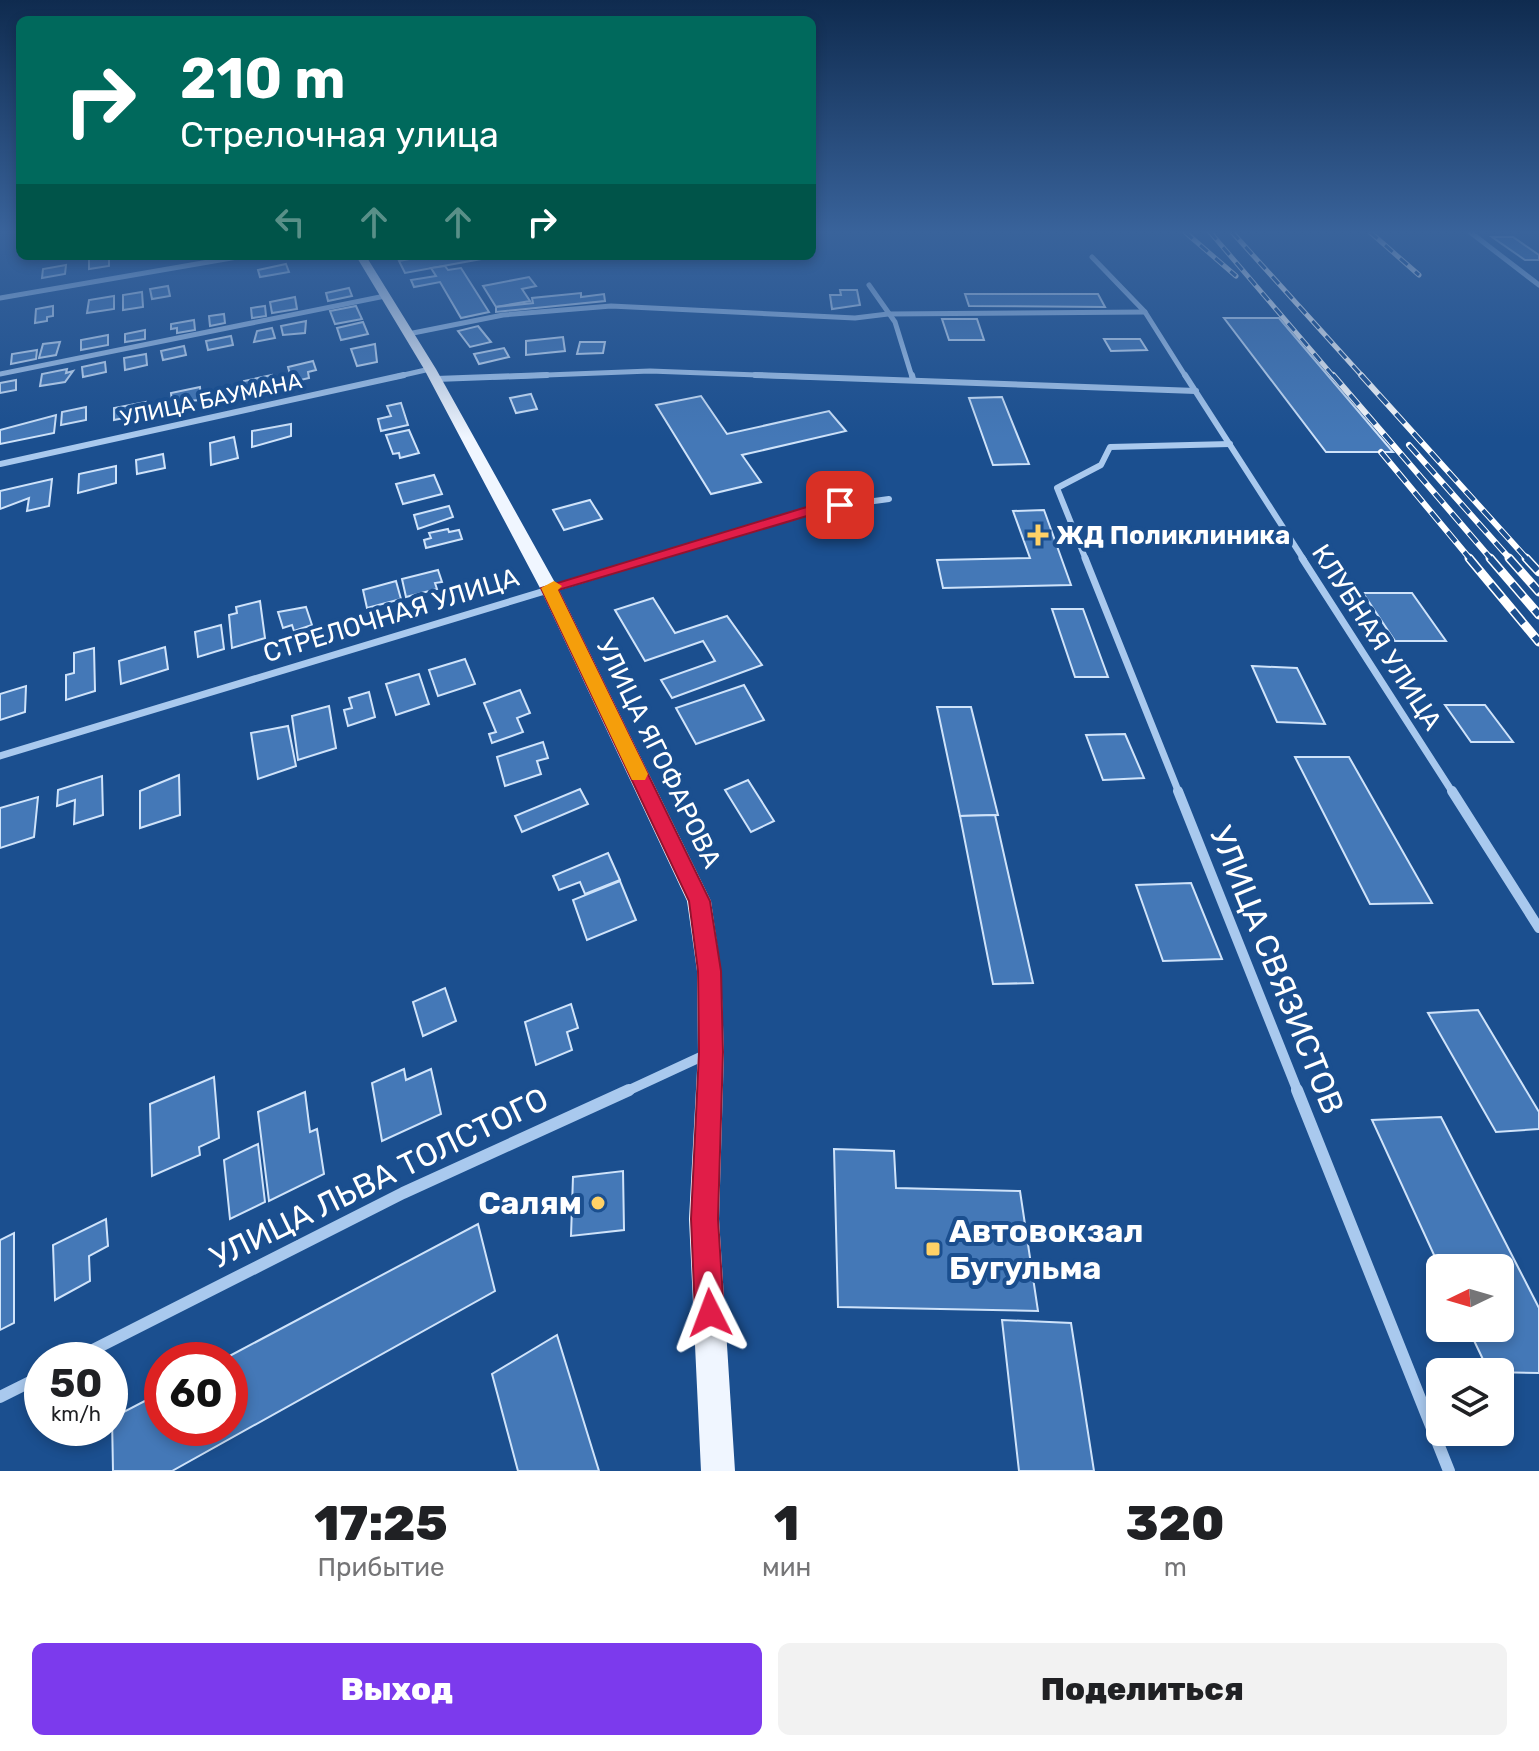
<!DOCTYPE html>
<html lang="ru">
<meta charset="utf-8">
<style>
body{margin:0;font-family:Rubik,sans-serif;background:#f2f2f2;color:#202124;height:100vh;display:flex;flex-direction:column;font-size:30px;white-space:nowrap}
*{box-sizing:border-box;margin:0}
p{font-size:26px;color:#757577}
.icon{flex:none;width:44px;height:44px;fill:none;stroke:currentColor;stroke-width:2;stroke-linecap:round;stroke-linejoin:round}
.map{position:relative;height:1471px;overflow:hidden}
.sheet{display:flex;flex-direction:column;background:#fff;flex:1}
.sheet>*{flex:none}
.banner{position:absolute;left:16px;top:16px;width:800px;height:244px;border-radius:12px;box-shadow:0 4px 12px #0003;background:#00695c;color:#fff;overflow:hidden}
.needle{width:52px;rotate:265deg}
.tools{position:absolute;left:1426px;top:1254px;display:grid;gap:16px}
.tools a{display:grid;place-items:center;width:88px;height:88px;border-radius:12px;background:#fff;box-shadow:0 4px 12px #0003;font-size:40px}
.speed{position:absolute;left:24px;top:1342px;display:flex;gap:16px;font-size:40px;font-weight:700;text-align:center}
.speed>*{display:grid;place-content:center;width:104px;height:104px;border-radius:50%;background:#fff;box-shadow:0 4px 12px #0003;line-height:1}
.speed small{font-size:20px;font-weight:400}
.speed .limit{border:12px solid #d22;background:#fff;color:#111}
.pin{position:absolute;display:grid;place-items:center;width:68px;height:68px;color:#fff;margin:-34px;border-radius:16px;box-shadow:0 4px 12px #0006}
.me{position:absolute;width:88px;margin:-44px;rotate:357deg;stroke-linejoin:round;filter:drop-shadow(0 0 6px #0008)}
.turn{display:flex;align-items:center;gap:28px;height:168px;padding:0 32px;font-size:36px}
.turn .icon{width:104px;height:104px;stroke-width:2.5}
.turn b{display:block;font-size:56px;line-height:68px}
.lanes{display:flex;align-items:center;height:76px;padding:0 32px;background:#0003;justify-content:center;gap:40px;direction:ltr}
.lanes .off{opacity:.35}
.eta{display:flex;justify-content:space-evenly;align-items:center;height:136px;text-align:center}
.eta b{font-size:48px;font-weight:800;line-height:56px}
.cta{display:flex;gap:16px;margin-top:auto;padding:16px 32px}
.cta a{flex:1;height:92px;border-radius:12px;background:#7c3aed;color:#fff;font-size:32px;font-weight:800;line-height:92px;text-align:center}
.cta a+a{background:#f2f2f2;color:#202124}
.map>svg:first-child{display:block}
</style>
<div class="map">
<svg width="1539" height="1471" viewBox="0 0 1539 1471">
<rect width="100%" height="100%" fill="#1b4f8f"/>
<g fill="#4478b7" stroke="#cfe3fa" stroke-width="2">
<polygon points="1492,237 1513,237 1539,255 1539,260 1525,260"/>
<polygon points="89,256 109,256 109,266 89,269"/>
<polygon points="425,256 478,256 481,259 405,273 399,261"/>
<polygon points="286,264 289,272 260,277 258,270"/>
<polygon points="66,265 65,274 42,278 43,269"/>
<polygon points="445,266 448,270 461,268 489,312 461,318 440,282 414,287 411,280 436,276 431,268"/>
<polygon points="529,277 536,286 522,289 530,301 496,307 483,286"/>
<polygon points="168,286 170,296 152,299 150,289"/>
<polygon points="349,288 352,296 328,301 326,293"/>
<polygon points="840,290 857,290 860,305 832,309 830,295 841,295"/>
<polygon points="142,292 143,307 123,310 123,295"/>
<polygon points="581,293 581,297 604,294 605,301 496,312 496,307 533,303 532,298"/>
<polygon points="965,294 1098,294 1105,307 969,306"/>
<polygon points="114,296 114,309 87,313 89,300"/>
<polygon points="295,297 297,309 272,313 270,302"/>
<polygon points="53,306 53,316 47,317 47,321 35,323 36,309"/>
<polygon points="265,306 266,316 252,318 251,308"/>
<polygon points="356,306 362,319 335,324 330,311"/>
<polygon points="224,314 225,323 210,326 209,316"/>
<polygon points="1224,318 1279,318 1393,452 1326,452"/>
<polygon points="942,319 977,319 984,340 949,340"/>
<polygon points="194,320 195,330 177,333 177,328 171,329 171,324"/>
<polygon points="306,321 305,333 283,335 281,326"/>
<polygon points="363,322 368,334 341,340 337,328"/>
<polygon points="478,326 491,342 470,347 458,331"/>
<polygon points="272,328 275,338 254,342 257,331"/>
<polygon points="145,330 145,339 125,342 125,334"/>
<polygon points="108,335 108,345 81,350 81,340"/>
<polygon points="231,336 233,345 208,350 206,341"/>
<polygon points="563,337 565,351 526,355 526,341"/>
<polygon points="1104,339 1140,339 1147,350 1111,351"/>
<polygon points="60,342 56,355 39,358 43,344"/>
<polygon points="580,342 605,342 603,353 577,354"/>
<polygon points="375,344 377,362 357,366 351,349"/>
<polygon points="184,346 186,355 163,360 161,351"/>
<polygon points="504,348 509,357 479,364 474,354"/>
<polygon points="37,350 36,359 11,364 12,354"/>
<polygon points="146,354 147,365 125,370 124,358"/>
<polygon points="313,361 316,370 308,372 309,378 292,382 288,367"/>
<polygon points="105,362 106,372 83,377 82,367"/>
<polygon points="67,369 66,373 73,371 65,382 40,386 42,374"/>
<polygon points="272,375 274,385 245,390 244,381"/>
<polygon points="16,380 16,390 0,393 0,383"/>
<polygon points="200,387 201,400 172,402 171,393"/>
<polygon points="531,394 537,409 516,413 510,398"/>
<polygon points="701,396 727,434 829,411 846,431 742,455 761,482 711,494 656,405"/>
<polygon points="1002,397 1029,464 993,465 969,398"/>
<polygon points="146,402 146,406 154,405 154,412 114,420 114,408"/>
<polygon points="401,403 408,425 381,431 378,419 391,416 387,406"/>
<polygon points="86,407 86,420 61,425 62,412"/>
<polygon points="56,415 54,433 0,444 0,430"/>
<polygon points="291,424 291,436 252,447 252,431"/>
<polygon points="409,430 419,453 400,458 399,453 393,454 386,435"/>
<polygon points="234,437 238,458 211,465 210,443"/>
<polygon points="163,454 165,468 137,474 136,460"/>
<polygon points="116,466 116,483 78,493 79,474"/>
<polygon points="434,475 442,494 403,504 396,484"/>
<polygon points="52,479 49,506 27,511 29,498 0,509 0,491"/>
<polygon points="590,500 602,519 564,530 553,510"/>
<polygon points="449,506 453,517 418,529 414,515"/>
<polygon points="1044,510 1071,585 943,588 937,560 1030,558 1013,511"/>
<polygon points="448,529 449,532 459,530 462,539 426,548 424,540 431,538 429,533"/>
<polygon points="438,570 442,582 435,583 437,589 406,597 402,579"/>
<polygon points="396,581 401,599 367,608 363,590"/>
<polygon points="1363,593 1412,593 1446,641 1395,641"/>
<polygon points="653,598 675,633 727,616 762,665 672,698 661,680 715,661 703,641 645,661 615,610"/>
<polygon points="260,601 265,638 232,648 229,615 237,613 236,607"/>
<polygon points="306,607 312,625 294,631 292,625 283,628 278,612"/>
<polygon points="1052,609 1083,609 1108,677 1075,677"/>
<polygon points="221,625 224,649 198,657 195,632"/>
<polygon points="165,647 168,669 121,684 119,661"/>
<polygon points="94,648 95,691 66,700 66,675 74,673 74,653"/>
<polygon points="465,659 475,684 438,696 429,670"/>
<polygon points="1252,666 1297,668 1325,724 1277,722"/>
<polygon points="419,674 429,704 396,715 386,684"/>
<polygon points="744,685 764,720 696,744 676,708"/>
<polygon points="26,686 25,712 0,720 0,694"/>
<polygon points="520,690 530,713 517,718 523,732 492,743 489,734 496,732 484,703"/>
<polygon points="369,692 375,717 348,726 344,710 352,708 349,698"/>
<polygon points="1445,705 1485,705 1513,742 1471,742"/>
<polygon points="329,706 336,748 298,760 292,716"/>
<polygon points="937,707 971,707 998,815 960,816"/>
<polygon points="288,726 296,766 258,779 251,733"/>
<polygon points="1125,734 1144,778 1103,780 1086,735"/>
<polygon points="543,742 548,758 537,761 541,774 505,786 497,757"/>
<polygon points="1295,757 1349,757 1432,903 1370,904"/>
<polygon points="179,775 180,815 140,828 140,791"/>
<polygon points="102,776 103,815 74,824 75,800 57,806 58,790"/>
<polygon points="748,780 774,821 751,832 725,790"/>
<polygon points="580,789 588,804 522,832 515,816"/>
<polygon points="38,797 34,837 0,848 0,808"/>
<polygon points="995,815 1033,983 993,984 960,816"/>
<polygon points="608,853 620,880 585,894 580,882 559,890 553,876"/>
<polygon points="620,881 636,920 587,940 573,900"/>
<polygon points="1191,883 1222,959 1163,961 1136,885"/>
<polygon points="445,988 456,1021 423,1036 413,1002"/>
<polygon points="571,1004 578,1028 567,1032 572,1050 536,1065 525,1022"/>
<polygon points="1478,1010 1539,1112 1539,1129 1496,1132 1428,1013"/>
<polygon points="404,1069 406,1080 431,1069 441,1114 382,1141 372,1083"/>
<polygon points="214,1077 219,1138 199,1147 200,1155 152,1176 150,1104"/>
<polygon points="305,1092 310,1132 317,1129 324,1174 269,1201 258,1112"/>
<polygon points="1441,1117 1539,1308 1539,1373 1489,1372 1468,1328 1500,1328 1500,1268 1440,1268 1372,1120"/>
<polygon points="258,1144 265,1202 230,1219 224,1160"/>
<polygon points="834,1149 894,1151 896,1188 1020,1191 1038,1311 838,1307"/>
<polygon points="623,1171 624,1230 571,1236 573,1177"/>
<polygon points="106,1219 108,1246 89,1256 90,1281 55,1300 53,1245"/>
<polygon points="478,1224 495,1291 172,1471 113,1471 112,1418 162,1392 162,1428 230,1428 230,1360 222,1360"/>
<polygon points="14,1233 14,1323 0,1330 0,1240"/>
<polygon points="1002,1320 1071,1323 1094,1471 1019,1471"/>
<polygon points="557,1335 599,1471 518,1471 492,1374"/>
</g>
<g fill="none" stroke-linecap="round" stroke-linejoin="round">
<g stroke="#a9c9ee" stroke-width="5">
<polyline points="1470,232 1539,285"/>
<polyline points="1092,257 1145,312 1186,377"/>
<polyline points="869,285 895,322 912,377"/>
<polyline points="0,298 243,256"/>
<polyline points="408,334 503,315 611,306 855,318 888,314 1145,312"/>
<polyline points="0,374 385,296"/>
<polyline points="395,377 430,369"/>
<polyline points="494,377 650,371 809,377"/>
</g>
<g stroke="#a9c9ee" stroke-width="6">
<polyline points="755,375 1196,391"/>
<polyline points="912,375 913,379"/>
<polyline points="1185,375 1304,560"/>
<polyline points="436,379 547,375"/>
<polyline points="0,464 404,375"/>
<polyline points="647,560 815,509 889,499"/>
<polyline points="1086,560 1057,488 1101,465 1110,447 1230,444"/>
</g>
<g stroke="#a9c9ee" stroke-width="7">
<polyline points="1085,558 1179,793"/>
<polyline points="1302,558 1453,793"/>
<polyline points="0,756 654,558"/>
</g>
<g stroke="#a9c9ee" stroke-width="10">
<polyline points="1178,791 1298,1092"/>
<polyline points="1452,791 1539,928"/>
<polyline points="625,1092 707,1054"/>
</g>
<g stroke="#a9c9ee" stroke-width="12">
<polyline points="1297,1090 1449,1471"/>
<polyline points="73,1360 403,1193 629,1090"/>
<polyline points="0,1397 42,1376"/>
</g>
<polygon fill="#f0f6ff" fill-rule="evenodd" points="356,256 366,256 436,369 558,588 711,901 721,971 724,1052 719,1219 735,1471 701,1471 689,1219 698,1052 697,971 687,901 540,588 424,369"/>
<defs>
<g id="rail-far2">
<polyline points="1185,232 1236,276"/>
<polyline points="1210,232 1334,377"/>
<polyline points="1232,232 1363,377"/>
<polyline points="1370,232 1419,275"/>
</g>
<g id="rail-far1">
<polyline points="1333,375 1492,560"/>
<polyline points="1361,375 1528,560"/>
<polyline points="1409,445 1511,560"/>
<polyline points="1381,452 1471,560"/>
</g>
<g id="rail">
<polyline points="1469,558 1539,642"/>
<polyline points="1490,558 1539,615"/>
<polyline points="1509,558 1539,592"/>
<polyline points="1526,558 1539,572"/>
</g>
</defs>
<use href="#rail-far2" stroke="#fff" stroke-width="5"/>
<use href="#rail-far1" stroke="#fff" stroke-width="6"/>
<use href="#rail" stroke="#fff" stroke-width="9"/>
<use href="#rail-far2" stroke="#1b4f8f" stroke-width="3" stroke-dasharray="10" stroke-linecap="butt"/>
<use href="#rail-far1" stroke="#1b4f8f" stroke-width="4" stroke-dasharray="13" stroke-linecap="butt"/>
<use href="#rail" stroke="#1b4f8f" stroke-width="6" stroke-dasharray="17" stroke-linecap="butt"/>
</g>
<linearGradient id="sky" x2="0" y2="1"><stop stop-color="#0f2b4f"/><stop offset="0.53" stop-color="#39639b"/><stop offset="1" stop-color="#39639b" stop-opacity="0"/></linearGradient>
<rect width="1539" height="438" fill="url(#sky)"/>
<polygon fill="#e11d48" stroke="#92132f" stroke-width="2" points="840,501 845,502 845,508 817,513 558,590 710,901 721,971 723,1052 718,1219 724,1313 720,1323 710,1328 700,1323 695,1313 691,1219 699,1052 698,971 689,901 541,588 810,506"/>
<polygon fill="#f59e0b" points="554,581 562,586 558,590 648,774 645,780 632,780 541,588"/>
<g fill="#ffd166" stroke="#1b4f8f" stroke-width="3">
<path d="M1034 523h8v8h8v8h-8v8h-8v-8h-8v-8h8z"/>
<circle cx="598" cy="1203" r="8"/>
<rect x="925" y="1241" width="16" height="16" rx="4"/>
</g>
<g text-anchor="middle" stroke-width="8" stroke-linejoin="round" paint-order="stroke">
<g font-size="22" fill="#fff" stroke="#1b4f8f">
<text transform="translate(211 399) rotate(-12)" y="8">УЛИЦА БАУМАНА</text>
</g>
<g font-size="26" font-weight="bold" fill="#fff" stroke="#1b4f8f" text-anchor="start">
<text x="1056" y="544">ЖД Поликлиника</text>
</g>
<g font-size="26" fill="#fff" stroke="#1b4f8f">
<text transform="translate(391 615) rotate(-17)" y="9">СТРЕЛОЧНАЯ УЛИЦА</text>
<text transform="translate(1377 637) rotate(57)" y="9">КЛУБНАЯ УЛИЦА</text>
<text transform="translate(659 753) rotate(64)" y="9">УЛИЦА ЯГОФАРОВА</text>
</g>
<g font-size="32" fill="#fff" stroke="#1b4f8f">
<text transform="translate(1277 970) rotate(68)" y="11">УЛИЦА СВЯЗИСТОВ</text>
<text transform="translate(379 1178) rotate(-26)" y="11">УЛИЦА ЛЬВА ТОЛСТОГО</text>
</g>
<g font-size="32" font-weight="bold" fill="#fff" stroke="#1b4f8f" text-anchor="end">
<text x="582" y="1214">Салям</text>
<text x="949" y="1242" text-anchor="start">Автовокзал<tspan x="949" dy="37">Бугульма</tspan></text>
</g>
</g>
</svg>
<div class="tools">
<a><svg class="needle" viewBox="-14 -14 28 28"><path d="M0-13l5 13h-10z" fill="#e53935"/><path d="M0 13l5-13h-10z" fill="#757577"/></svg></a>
<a><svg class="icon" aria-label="layers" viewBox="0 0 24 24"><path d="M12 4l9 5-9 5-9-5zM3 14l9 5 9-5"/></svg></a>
</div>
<div class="speed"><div>50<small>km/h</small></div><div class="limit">60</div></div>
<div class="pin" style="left:840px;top:505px;background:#d93025"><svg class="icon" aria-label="arrive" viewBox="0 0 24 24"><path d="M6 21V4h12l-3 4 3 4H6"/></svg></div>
<svg class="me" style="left:710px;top:1313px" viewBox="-20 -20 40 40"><path d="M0-17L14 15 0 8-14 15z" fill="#e11d48" stroke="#fff" stroke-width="4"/></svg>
<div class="banner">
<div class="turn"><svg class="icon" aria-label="right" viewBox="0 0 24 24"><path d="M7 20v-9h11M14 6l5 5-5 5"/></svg><div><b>210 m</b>Стрелочная улица</div></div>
<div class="lanes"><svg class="icon off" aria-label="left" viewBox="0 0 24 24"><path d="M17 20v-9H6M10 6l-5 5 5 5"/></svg><svg class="icon off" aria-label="ahead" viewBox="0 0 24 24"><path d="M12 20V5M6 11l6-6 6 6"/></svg><svg class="icon off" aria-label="ahead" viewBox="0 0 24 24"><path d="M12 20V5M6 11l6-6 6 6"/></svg><svg class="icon" aria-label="right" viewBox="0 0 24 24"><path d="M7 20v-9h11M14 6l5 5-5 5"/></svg></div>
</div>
</div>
<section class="sheet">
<div class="eta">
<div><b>17:25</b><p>Прибытие</p></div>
<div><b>1</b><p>мин</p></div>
<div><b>320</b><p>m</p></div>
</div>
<div class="cta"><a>Выход</a><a>Поделиться</a></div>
</section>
